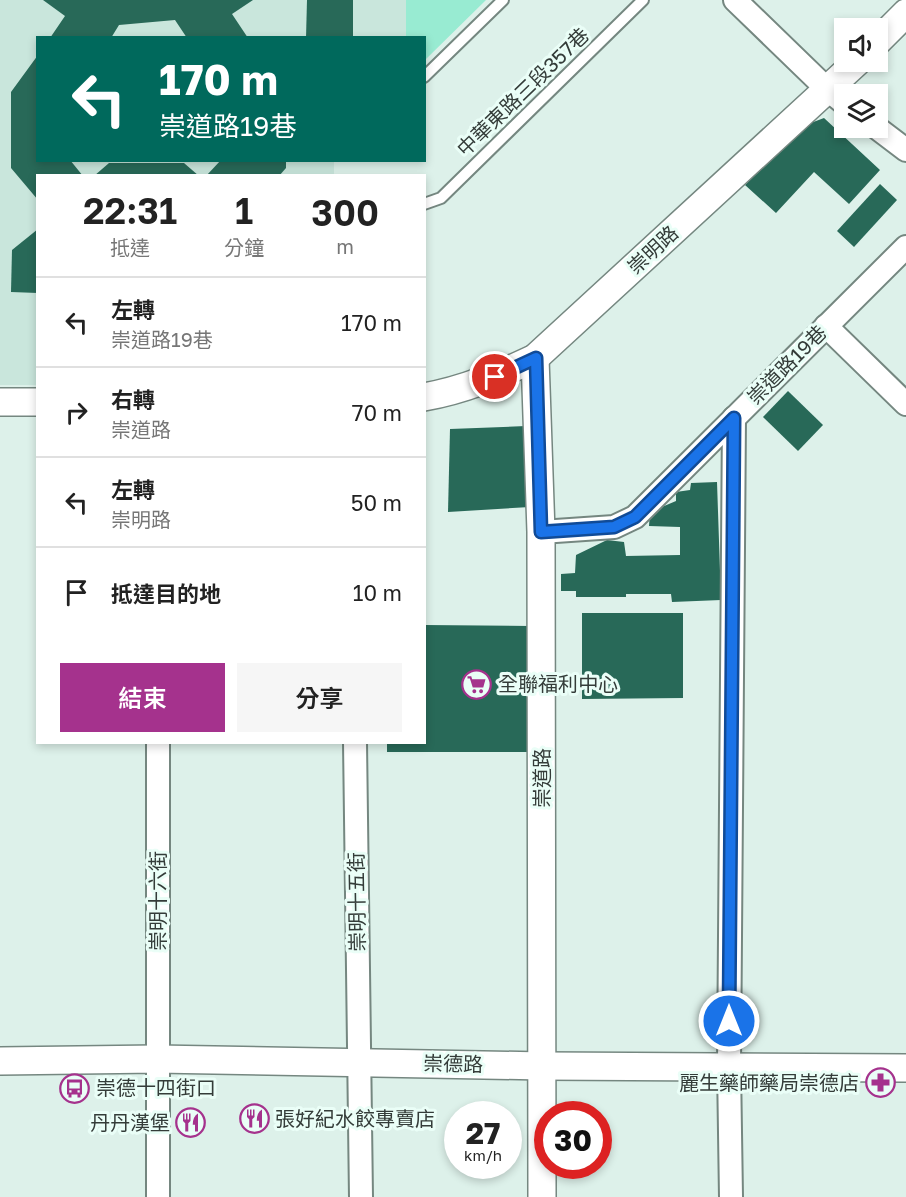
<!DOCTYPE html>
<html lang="zh-TW">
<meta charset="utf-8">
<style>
body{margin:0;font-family:"Golos Text","Noto Sans TC",sans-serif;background:#f6f6f6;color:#222;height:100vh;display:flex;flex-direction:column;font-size:22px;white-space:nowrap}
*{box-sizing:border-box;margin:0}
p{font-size:20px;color:#767676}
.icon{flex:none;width:33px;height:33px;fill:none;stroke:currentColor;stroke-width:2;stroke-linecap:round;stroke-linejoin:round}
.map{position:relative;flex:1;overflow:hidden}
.details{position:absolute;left:36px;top:174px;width:390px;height:570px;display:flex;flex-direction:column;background:#fff;border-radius:0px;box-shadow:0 3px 9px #0003}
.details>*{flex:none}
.hud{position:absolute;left:36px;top:36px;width:390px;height:126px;border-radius:0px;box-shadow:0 3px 9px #0003;background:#00695c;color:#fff;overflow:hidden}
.tools{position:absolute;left:834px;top:18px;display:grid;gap:12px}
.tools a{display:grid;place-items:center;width:54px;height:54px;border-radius:0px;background:#fff;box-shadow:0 3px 9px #0003;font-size:30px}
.speed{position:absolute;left:444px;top:1101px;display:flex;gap:12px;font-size:30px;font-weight:700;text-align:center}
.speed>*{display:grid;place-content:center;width:78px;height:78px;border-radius:50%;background:#fff;box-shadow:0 3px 9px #0003;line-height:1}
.speed small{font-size:15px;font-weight:400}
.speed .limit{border:9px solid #d22;background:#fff;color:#111}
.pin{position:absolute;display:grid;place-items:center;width:51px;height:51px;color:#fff;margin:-26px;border:3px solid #fff;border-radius:50%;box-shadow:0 2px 6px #0007}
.me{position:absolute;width:66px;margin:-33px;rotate:0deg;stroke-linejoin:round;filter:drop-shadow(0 0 4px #0008)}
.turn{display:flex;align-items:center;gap:21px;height:126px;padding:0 24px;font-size:27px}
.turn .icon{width:78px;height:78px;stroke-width:2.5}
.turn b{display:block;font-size:42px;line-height:51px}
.eta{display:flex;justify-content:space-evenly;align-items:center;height:102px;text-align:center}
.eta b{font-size:36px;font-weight:600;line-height:42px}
.button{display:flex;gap:12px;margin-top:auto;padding:12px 24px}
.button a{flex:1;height:69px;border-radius:0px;background:#a5328d;color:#fff;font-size:24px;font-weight:600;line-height:69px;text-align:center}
.button a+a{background:#f6f6f6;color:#222}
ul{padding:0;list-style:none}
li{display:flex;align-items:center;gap:18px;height:90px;padding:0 24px;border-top:2px solid #e0e0e0}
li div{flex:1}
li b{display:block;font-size:22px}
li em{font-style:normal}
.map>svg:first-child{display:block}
</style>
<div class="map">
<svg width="906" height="1197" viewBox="0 0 906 1197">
<rect width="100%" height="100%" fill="#ddf1ea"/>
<polygon fill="#c9e6dc" points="0,0 406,0 406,37 38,38 38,160 334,161 334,175 38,176 37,385 0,385"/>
<polygon fill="#98ebd2" points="406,0 486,0 425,60 424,38 406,37"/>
<g fill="#286958">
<polygon points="43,0 253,0 232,14 248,38 187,38 175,20 119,25 111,38 50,38 65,16"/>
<polygon points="307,0 353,0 353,38 306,38"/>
<polygon points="38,55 38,160 70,160 83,176 38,176 38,200 11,168 11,92"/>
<polygon points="824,118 880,170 849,204 814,172 776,213 745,185 808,124"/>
<polygon points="221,160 286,160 286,168 279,176 206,176"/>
<polygon points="109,163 184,163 199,176 94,176"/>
<polygon points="880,184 897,200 854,247 837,231"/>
<polygon points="38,229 38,293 11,292 12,250"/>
<polygon points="788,391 823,425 798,451 763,417"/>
<polygon points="526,426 530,507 448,512 450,429"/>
<polygon points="717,482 721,600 672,602 671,594 626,594 626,597 576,597 576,591 561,591 561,574 575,573 576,555 607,540 624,542 626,556 680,555 680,527 649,526 650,512 676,501 676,492 690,490 691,483"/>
<polygon points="582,613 683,613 683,698 582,699"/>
<polygon points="424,625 530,626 531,752 387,752 387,742 424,742"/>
</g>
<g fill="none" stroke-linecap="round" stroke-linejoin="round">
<defs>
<g id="service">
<polyline points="424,77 503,0"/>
<polyline points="424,204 441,198 643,0"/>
</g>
<g id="minor">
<polyline points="735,0 828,90 844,103"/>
<polyline points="877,128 906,150"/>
<polyline points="826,326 906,404"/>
<polyline points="541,532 614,527 635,517 906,247"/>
<polyline points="158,742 158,1197"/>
<polyline points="355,742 361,1197"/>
<polyline points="731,1197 729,1067 734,418"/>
</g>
<g id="tertiary">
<polyline points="878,41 906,13"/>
<polyline points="535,358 541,532 542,1197"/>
<path d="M424 397C464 390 499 375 535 358L857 62"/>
<polyline points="0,402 38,402"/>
<polyline points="0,1061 157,1059 543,1066 906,1068"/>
</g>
</defs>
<use href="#service" stroke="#758780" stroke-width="14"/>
<use href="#minor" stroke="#758780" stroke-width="26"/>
<use href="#tertiary" stroke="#758780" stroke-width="30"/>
<use href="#service" stroke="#fff" stroke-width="10"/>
<use href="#minor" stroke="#fff" stroke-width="22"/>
<use href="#tertiary" stroke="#fff" stroke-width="27"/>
</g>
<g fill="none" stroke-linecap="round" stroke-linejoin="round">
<defs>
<polyline id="route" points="495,377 536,358 541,532 614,527 635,517 734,418 729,1021"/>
</defs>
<use href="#route" stroke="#114b97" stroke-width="15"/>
<use href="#route" stroke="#1a73e8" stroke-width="10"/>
</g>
<defs>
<symbol id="supermarket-ring" viewBox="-11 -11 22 22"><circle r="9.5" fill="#eafef7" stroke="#a5328d" stroke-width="1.5"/><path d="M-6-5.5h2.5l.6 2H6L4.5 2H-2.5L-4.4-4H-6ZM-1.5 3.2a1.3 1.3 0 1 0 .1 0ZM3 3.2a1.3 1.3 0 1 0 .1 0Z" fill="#a5328d"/></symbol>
<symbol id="pharmacy-ring" viewBox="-11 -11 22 22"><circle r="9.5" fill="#eafef7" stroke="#a5328d" stroke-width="1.5"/><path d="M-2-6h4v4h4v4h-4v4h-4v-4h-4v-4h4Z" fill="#a5328d"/></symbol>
<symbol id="bus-ring" viewBox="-11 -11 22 22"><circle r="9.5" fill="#eafef7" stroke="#a5328d" stroke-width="1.5"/><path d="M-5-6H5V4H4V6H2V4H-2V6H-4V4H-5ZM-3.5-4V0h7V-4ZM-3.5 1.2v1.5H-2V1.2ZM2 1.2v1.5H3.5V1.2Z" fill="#a5328d"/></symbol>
<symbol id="restaurant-ring" viewBox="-11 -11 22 22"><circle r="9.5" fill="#eafef7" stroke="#a5328d" stroke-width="1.5"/><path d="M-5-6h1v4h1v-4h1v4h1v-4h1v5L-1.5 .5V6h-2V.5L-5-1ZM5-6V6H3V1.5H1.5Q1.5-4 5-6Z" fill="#a5328d"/></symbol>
</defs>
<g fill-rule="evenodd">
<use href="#supermarket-ring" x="460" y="668" width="33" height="33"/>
<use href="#pharmacy-ring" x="864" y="1066" width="33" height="33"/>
<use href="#bus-ring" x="58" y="1072" width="33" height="33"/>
<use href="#restaurant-ring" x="238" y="1102" width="33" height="33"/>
<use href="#restaurant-ring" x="174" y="1106" width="33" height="33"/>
</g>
<g text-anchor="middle" stroke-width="6" stroke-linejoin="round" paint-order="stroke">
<g font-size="20" fill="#343c39" stroke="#eafef7">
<text transform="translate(523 92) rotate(-44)" y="7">中華東路三段357巷</text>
<text transform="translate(653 250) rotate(-43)" y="7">崇明路</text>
<text transform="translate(787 365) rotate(-45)" y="7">崇道路19巷</text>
<text transform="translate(542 778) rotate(-90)" y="7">崇道路</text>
<text transform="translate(158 901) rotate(-90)" y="7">崇明十六街</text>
<text transform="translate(357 902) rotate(-91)" y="7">崇明十五街</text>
<text transform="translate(453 1064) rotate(1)" y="7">崇德路</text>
</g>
<g font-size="20" fill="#343c39" stroke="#eafef7" text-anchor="start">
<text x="498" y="691">全聯福利中心</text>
<text x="859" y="1090" text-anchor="end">麗生藥師藥局崇德店</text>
<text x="96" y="1095">崇德十四街口</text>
<text x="275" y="1126">張好紀水餃專賣店</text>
<text x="170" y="1130" text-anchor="end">丹丹漢堡</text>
</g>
</g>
</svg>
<div class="tools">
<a><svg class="icon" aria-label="sound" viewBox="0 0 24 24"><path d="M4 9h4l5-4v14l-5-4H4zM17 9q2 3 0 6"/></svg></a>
<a><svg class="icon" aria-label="layers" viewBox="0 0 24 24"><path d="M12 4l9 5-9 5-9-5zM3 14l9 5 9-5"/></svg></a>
</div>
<div class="speed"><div>27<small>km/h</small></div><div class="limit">30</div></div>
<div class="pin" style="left:495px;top:377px;background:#d93025"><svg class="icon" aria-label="arrive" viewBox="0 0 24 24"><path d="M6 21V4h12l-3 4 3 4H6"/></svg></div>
<svg class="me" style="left:729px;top:1021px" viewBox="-20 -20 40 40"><circle r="17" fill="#1a73e8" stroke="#fff" stroke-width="3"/><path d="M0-11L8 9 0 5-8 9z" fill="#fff"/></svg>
<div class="hud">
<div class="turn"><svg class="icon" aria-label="left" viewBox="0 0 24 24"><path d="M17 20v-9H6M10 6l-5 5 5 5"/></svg><div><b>170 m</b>崇道路19巷</div></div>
</div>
<section class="details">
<div class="eta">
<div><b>22:31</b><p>抵達</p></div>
<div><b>1</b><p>分鐘</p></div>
<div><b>300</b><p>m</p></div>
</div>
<ul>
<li><svg class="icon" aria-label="left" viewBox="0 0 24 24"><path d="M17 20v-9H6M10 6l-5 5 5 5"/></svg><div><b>左轉</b><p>崇道路19巷</p></div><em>170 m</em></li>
<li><svg class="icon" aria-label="right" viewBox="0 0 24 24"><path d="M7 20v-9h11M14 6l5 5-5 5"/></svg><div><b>右轉</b><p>崇道路</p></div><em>70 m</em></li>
<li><svg class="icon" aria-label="left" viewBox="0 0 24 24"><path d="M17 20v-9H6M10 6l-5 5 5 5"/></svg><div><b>左轉</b><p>崇明路</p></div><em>50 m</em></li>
<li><svg class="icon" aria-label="arrive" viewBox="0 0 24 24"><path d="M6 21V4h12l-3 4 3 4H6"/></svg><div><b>抵達目的地</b></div><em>10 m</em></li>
</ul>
<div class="button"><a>結束</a><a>分享</a></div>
</section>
</div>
